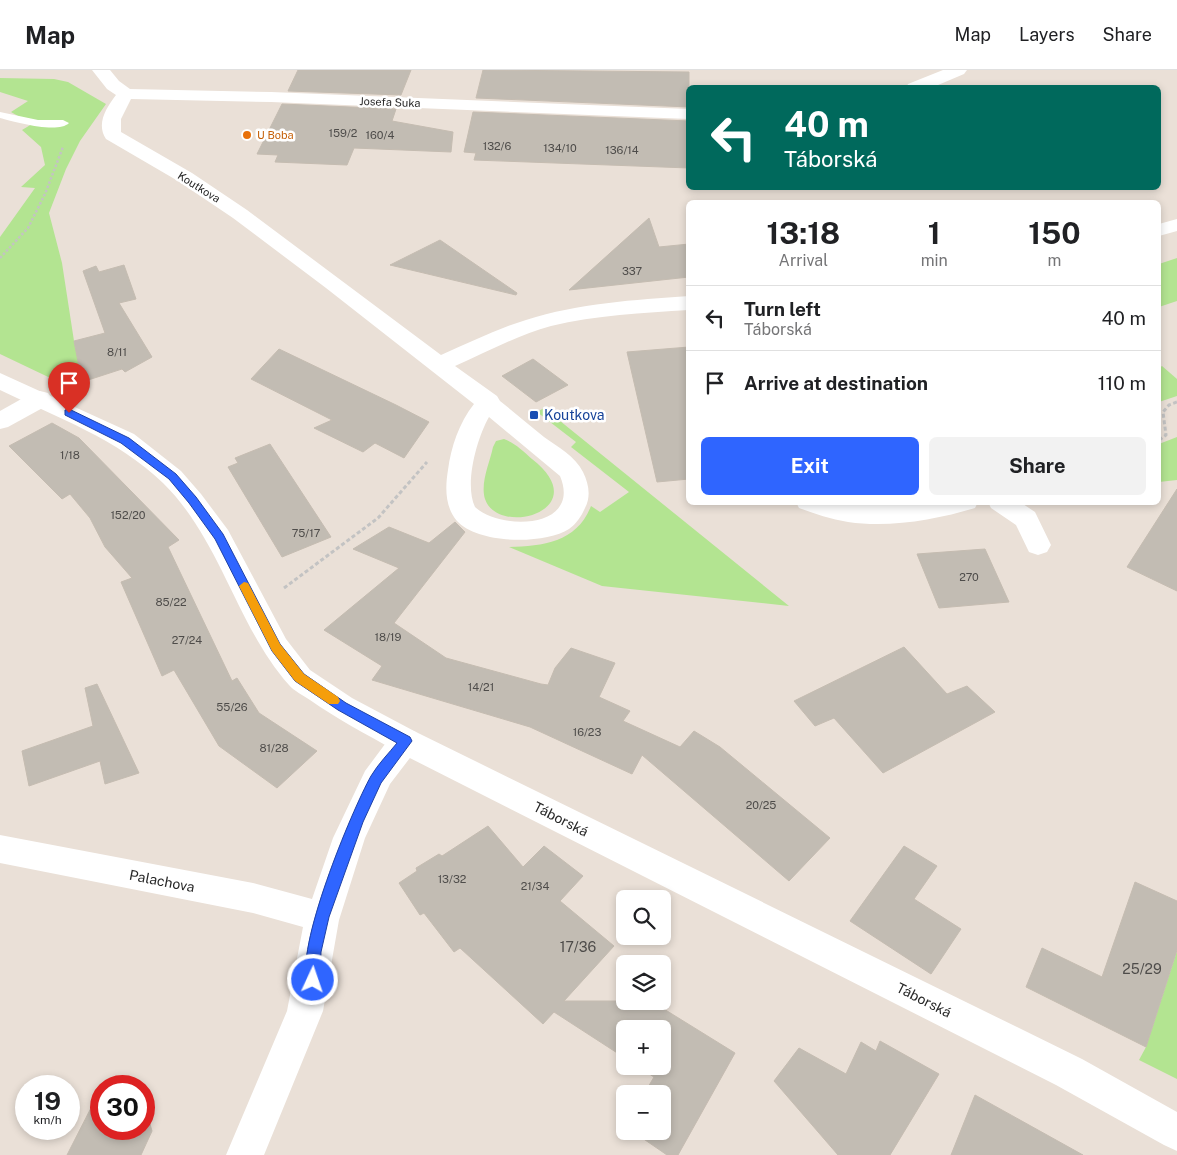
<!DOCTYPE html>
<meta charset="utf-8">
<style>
body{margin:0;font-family:"Public Sans",sans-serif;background:#f2f2f2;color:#202124;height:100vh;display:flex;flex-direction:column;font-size:19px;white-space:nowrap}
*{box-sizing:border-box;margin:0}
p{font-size:16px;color:#757577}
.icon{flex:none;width:28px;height:28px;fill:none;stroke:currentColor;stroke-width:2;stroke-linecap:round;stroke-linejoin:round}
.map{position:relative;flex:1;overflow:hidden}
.side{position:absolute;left:686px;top:130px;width:475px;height:305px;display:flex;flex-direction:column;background:#fff;border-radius:8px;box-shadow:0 2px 8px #0003}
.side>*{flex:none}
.guide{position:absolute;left:686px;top:15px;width:475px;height:105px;border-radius:8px;box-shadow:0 2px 8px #0003;background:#00695c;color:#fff;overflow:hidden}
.fabs{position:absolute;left:616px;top:820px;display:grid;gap:10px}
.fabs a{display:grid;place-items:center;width:55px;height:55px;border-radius:8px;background:#fff;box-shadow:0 2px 8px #0003;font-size:25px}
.speed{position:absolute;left:15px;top:1005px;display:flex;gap:10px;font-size:25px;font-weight:700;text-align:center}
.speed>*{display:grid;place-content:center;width:65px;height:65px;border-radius:50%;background:#fff;box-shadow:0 2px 8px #0003;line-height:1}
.speed small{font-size:12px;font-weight:400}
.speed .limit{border:8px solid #d22;background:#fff;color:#111}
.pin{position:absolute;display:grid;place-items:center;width:42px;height:42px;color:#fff;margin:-51px -21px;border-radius:50% 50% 50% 0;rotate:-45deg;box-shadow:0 0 5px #0007}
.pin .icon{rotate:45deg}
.me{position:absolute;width:55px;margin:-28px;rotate:3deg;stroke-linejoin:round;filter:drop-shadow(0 0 4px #0008)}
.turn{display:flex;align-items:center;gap:18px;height:105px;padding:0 15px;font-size:22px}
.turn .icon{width:65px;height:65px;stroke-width:2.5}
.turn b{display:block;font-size:35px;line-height:42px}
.eta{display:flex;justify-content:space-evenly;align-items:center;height:85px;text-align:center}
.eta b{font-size:30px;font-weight:700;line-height:35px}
.button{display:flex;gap:10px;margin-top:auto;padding:10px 15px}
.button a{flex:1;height:58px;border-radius:8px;background:#2f65ff;color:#fff;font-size:20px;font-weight:700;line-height:58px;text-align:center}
.button a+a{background:#f2f2f2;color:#202124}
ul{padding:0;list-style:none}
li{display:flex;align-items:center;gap:15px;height:65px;padding:0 15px;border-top:1px solid #e0e0e0}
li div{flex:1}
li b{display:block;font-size:19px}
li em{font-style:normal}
header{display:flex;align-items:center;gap:30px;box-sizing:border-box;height:70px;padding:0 25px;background:#fff;border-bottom:1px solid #e0e0e0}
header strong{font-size:24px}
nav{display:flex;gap:28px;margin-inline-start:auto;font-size:18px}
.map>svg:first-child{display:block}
</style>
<header>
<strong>Map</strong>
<nav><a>Map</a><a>Layers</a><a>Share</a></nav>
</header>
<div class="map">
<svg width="1177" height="1085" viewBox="0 0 1177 1085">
<rect width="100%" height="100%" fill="#eae0d7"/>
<g fill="#b3e491">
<polygon points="0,8 54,9 68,12 106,34 80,71 66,99 49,143 62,193 74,271 86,325 0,284 0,167 35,118 21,117 45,95 41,77 22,60 32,54 11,42 28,31 0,22"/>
<polygon points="1177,188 1177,231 1159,237 1159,194"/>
<polygon points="1162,296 1177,309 1177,326 1159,332 1159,298"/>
<path d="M544 338 789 536 602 516 509 477C544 476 577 472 591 436L600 442 629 422 571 377 576 372 537 342Z"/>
<polygon points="1177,367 1177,410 1159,412 1159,374"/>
<path d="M504 369C515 373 523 381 532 389 597 440 498 468 485 429 480 413 490 392 493 377L496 371Z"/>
<polygon points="1177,881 1177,1009 1139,990 1146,977"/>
</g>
<g fill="#c2bcb3" stroke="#c5bcb1">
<polygon points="298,0 411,0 401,25 288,21"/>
<polygon points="483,0 689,2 689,37 476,28"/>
<polygon points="282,34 396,39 392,51 453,62 451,82 354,78 347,95 275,92 278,85 257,84"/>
<polygon points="473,42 689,51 689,98 474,90 476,83 464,82"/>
<polygon points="649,148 659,177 689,174 689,207 569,220"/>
<polygon points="440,170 517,223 516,225 390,195"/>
<polygon points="124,195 136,229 119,233 152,287 125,302 122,299 82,312 74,271 105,263 83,201 96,196 99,202"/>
<polygon points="689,277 689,409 657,412 627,282"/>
<polygon points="279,279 396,335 429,352 404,388 375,373 363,382 314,358 332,350 251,309"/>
<polygon points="533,289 568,315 536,332 502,306"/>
<polygon points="52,353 79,368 179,470 168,477 232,611 237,608 259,643 317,681 277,718 219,676 174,600 162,606 121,512 132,508 105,477 90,448 70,424 62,429 9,376"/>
<polygon points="270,374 331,467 282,487 228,397 238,393 235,388"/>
<polygon points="1177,419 1177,521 1127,497"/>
<polygon points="455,452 465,462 394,553 446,588 541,614 548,615 555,598 571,578 615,593 599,627 630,641 623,651 680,677 694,661 720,677 830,768 789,811 642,685 632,704 530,657 372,610 382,596 324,560 399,498 353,479 389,457 429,473"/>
<polygon points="985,479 1009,532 939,538 917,484"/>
<polygon points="904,577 947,624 967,616 995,642 883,703 834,648 815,656 794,631"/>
<polygon points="97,614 139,703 105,714 100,691 29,716 22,681 93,656 85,618"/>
<polygon points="488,756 523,797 544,776 583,806 560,831 614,876 564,931 651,931 735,983 678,1085 667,1085 632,1061 662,1061 662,1024 644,1024 654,1007 637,996 662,996 662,959 625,959 625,988 554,942 543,954 460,878 454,882 424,843 420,845 399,813 417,801 416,798 439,784 442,786"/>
<polygon points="904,776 937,796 914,829 961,859 931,904 850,851"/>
<polygon points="1135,812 1177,831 1177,880 1146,977 1026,917 1042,878 1102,907"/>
<polygon points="880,971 939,1004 890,1085 838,1085 774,1011 799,978 846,1004 861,972 876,981"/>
<polygon points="975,1025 1083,1085 951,1085"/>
<polygon points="94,1032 101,1034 101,1059 144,1059 144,1046 148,1047 152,1061 141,1085 67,1085"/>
</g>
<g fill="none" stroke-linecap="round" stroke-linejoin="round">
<polyline stroke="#c3c3c3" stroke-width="2.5" stroke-dasharray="2.5 2" stroke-linecap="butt" points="0,188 28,158 45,124 63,77"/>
<g stroke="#c3c3c3" stroke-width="3" stroke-dasharray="4 2.5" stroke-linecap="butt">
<polyline points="1159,370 1166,365 1163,342 1169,335 1177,332"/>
<polyline points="284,518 378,448 427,392"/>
</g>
<path fill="#fff" fill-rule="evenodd" d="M0 42 38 50H63L69 53C58 64 15 52 0 48Z"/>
<g fill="#fff" fill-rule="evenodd">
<path d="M92 0H110L119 11 130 19 271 22 689 39V49L271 32 131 29 121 49V62L192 103 247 140 441 285C469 273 496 259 526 250 579 233 634 230 689 226V240C643 243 596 245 551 256 518 265 487 282 455 296L497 326 500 331C515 343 529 355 544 367 558 377 575 386 583 402 589 414 591 427 585 438 581 447 576 454 569 459 544 475 478 474 457 451 445 437 445 418 448 400 451 377 459 353 474 334L326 218 233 148 178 111 106 69C96 54 106 38 116 25L107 19ZM489 347 560 406C582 459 501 461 475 437 464 414 477 368 489 347Z"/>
<polygon points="943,0 967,0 964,4 931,18 906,18 908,14"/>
<polygon points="1177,149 1177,161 1159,166 1159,154"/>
<polygon points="40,321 48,323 52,329 48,335 8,357 0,359 0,341 32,323"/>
<path d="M796 432H844L867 435 978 432 975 438C935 450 889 458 848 452 831 449 815 444 799 438Z"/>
<polygon points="988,432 1020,432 1035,442 1051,475 1047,482 1038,485 1029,482 1016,455 991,438"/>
<polygon points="405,658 416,662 420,671 416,680 390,714 365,768 339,850 323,941 264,1085 226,1085 287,941 303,857 253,843 0,793 0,765 253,813 312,829 333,768 365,701 394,662"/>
</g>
<path fill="#fff" fill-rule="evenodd" d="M0 303 134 364 181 401 201 424 228 460 286 569 310 600 352 628 416 662 1082 989 1177 1042V1081L1164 1075 1056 1015 394 680C366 664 337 649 310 630 303 625 294 621 289 615 236 555 221 470 163 413 118 369 56 347 0 320Z"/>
</g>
<path fill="#2f65ff" stroke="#1f42a6" d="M69 339 129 368 176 404 196 427 223 464 280 574 304 604 346 633 410 667 412 671 381 713 363 752 329 847 321 882 320 910 318 915 313 917 308 915C293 881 352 740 371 706 378 694 389 683 397 673L338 640 295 611 272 581 215 469 189 433 169 409 121 373 65 345V340Z"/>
<polygon fill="#f59e0b" points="244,512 248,513 280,574 304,604 338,627 340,631 338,634 329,634 295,611 272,581 239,516"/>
<circle fill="#e8710a" stroke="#fff" stroke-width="2" cx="247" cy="65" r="5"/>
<rect fill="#1a4fb4" stroke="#fff" stroke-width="2" x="529" y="340" width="10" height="10" rx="2.5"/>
<g text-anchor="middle" stroke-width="5" stroke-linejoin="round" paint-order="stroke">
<g font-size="11" fill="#272727" stroke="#fff">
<text transform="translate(390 32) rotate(2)" y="4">Josefa Suka</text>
<text transform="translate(199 117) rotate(32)" y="4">Koutkova</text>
</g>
<g font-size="11" fill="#4e4c4a">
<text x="343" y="67">159/2</text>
<text x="380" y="69">160/4</text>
<text x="497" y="80">132/6</text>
<text x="560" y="82">134/10</text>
<text x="622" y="84">136/14</text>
<text x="632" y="205">337</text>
<text x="117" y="286">8/11</text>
<text x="70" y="389">1/18</text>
<text x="128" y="449">152/20</text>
<text x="306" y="467">75/17</text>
<text x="969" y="511">270</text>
<text x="171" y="536">85/22</text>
<text x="388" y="571">18/19</text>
<text x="187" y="574">27/24</text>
<text x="481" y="621">14/21</text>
<text x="232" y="641">55/26</text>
<text x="587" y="666">16/23</text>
<text x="274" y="682">81/28</text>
<text x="761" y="739">20/25</text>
<text x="452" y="813">13/32</text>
<text x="535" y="820">21/34</text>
</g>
<g font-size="11" fill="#c56008" stroke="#fff" text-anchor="start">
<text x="257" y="69">U Boba</text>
</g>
<g font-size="14" fill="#164399" stroke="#fff" text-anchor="start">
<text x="544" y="350">Koutkova</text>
</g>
<g font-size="14" fill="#272727" stroke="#fff">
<text transform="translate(561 749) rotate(27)" y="5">Táborská</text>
<text transform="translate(162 811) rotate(11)" y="5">Palachova</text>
<text transform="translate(924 930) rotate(27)" y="5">Táborská</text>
</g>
<g font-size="14" fill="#4e4c4a">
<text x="578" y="882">17/36</text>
<text x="1142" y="904">25/29</text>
</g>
</g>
</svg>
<div class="fabs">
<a><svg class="icon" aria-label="search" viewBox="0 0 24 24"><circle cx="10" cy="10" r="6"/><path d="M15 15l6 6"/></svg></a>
<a><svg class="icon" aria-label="layers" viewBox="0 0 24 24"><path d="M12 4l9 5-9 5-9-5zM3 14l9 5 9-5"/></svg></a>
<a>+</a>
<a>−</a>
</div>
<div class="speed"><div>19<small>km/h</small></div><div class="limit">30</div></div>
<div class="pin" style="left:69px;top:343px;background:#d93025"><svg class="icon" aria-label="arrive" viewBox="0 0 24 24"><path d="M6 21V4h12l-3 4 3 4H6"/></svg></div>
<svg class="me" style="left:313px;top:910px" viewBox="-20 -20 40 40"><circle r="17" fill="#2f65ff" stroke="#fff" stroke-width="3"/><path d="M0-11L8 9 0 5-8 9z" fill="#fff"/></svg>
<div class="guide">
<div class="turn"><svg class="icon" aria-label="left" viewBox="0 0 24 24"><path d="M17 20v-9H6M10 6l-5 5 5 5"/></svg><div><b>40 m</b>Táborská</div></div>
</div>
<section class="side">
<div class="eta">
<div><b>13:18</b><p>Arrival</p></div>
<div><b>1</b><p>min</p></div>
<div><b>150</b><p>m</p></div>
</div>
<ul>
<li><svg class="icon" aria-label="left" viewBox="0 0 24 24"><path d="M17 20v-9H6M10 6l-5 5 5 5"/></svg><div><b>Turn left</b><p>Táborská</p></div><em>40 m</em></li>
<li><svg class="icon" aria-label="arrive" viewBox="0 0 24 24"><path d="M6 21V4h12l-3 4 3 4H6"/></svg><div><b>Arrive at destination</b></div><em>110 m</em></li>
</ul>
<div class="button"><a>Exit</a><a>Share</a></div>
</section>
</div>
